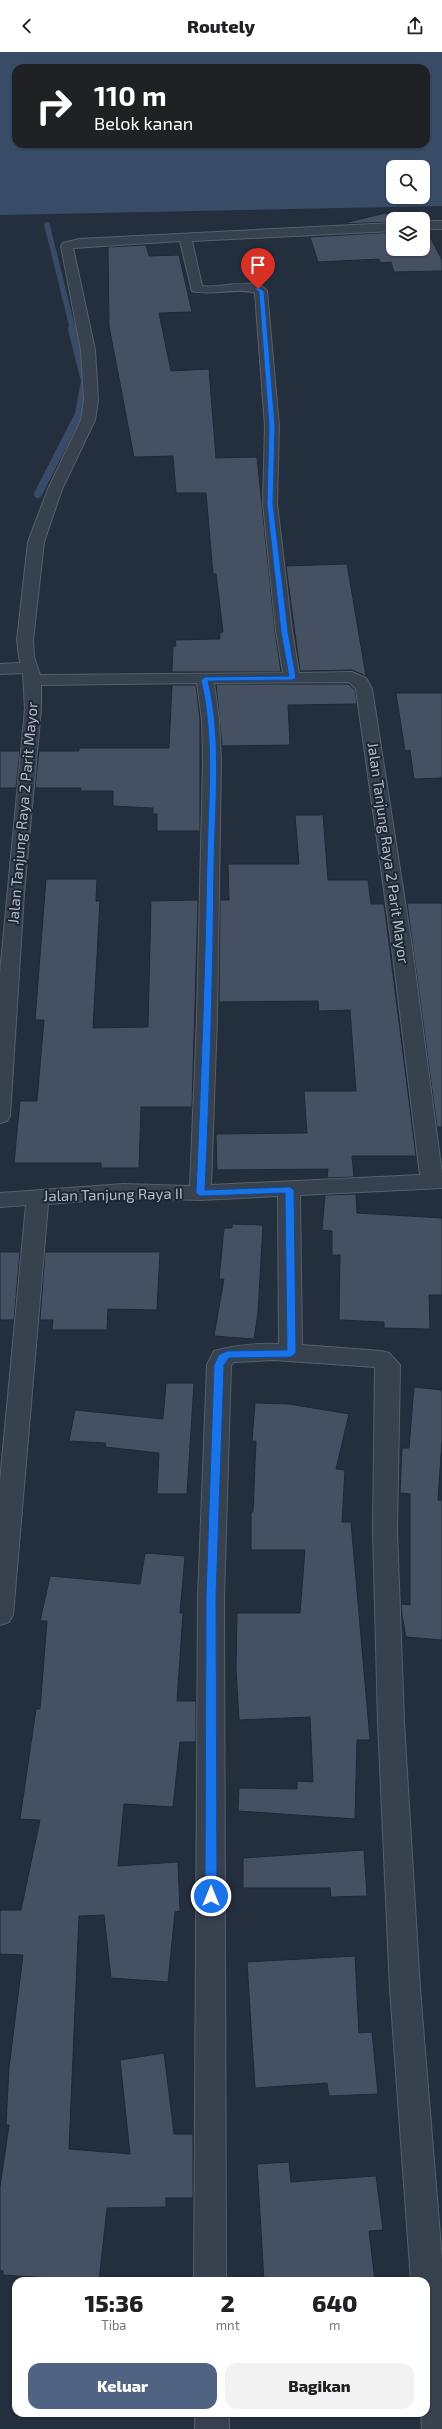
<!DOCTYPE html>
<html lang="id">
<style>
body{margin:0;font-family:"Exo 2",sans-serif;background:#f2f2f2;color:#202124;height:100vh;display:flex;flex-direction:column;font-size:15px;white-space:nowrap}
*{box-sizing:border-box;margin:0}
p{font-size:13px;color:#757577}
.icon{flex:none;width:22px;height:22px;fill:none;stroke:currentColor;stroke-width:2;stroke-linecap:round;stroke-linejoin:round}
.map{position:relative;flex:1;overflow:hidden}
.side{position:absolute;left:12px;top:2225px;width:418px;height:140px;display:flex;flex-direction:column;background:#fff;border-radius:12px;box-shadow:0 1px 3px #0004}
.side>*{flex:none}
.hud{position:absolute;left:12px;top:12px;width:418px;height:84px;border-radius:12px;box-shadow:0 1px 3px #0004;background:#202124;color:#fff;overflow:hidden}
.tools{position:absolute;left:386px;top:108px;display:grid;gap:8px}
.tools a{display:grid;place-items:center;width:44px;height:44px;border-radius:8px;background:#fff;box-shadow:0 1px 3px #0004;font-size:20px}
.pin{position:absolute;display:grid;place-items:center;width:34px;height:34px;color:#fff;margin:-41px -17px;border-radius:50% 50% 50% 0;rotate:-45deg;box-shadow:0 0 4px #0007}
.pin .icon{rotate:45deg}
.me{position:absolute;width:44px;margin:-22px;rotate:0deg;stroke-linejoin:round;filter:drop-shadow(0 0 3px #0008)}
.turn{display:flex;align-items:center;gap:14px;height:84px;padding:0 16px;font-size:18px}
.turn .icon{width:52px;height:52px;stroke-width:2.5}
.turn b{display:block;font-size:28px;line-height:34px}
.eta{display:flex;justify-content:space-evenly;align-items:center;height:68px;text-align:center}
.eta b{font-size:24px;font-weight:800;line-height:28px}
.button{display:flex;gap:8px;margin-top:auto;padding:8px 16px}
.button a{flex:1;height:46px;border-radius:12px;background:#506383;color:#fff;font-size:16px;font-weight:800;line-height:46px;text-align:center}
.button a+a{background:#f2f2f2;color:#202124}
header{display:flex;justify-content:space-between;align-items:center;height:52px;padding:0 16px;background:#fff;font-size:18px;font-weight:800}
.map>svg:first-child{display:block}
</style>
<header><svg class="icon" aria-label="back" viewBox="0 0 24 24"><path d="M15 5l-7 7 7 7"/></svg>Routely<svg class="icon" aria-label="share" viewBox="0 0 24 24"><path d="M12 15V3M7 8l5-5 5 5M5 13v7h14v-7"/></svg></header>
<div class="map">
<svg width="442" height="2377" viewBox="0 0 442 2377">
<rect width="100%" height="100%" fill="#242f3e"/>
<path fill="#394c67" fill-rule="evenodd" d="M0 0H442V154L0 163ZM16 16H426V92H16ZM393 115H423V145H393Z"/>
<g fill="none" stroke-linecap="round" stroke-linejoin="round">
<polyline stroke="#394c67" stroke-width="5.5" points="47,173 73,278"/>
<polyline stroke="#394c67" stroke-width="8" points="38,442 79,362 85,329 72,277"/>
</g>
<g fill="#455162" stroke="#1f2835">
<polygon points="385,161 398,167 393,167 393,170 341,172"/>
<polygon points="393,180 393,197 423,197 423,180 429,183 442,208 442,219 394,220 391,210 380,211 379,207 318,210 310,185"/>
<polygon points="146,193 149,204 179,203 192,260 159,261 171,319 209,317 216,406 257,405 275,579 281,620 172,620 173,594 176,594 175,588 220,587 220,580 223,580 216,522 213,522 206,441 176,441 173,404 134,405 109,274 108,195"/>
<polygon points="347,512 366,624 352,618 300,619 286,514"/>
<polygon points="216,632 348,632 355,638 357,652 288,653 290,693 222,694"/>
<polygon points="172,633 196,633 200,668 200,779 157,779 157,762 153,762 153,756 113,754 113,739 81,739 81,736 35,736 39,699 79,699 79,696 169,696"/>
<polygon points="396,641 442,641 442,726 414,727 410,698 405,699"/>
<polygon points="0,699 20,699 16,736 0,736"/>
<polygon points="295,763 323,763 328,828 368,828 371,852 384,852 416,1104 352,1104 354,1125 327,1126 328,1117 217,1118 216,1082 307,1081 304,1039 356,1039 350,958 319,959 318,949 219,950 220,848 229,848 228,812 299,812"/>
<polygon points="46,827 97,827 96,849 100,849 93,976 148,975 151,849 198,848 192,1055 141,1055 139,1116 101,1116 101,1111 14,1111 20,1049 37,1049 44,968 35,968"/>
<polygon points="407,851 442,851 442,1075 437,1075"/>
<polygon points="356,1142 357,1161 442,1166 442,1243 429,1243 430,1277 384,1276 384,1270 339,1268 340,1203 332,1203 332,1179 322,1178 325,1143"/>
<polygon points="232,1172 263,1173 258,1261 254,1287 214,1284 224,1227 219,1227 224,1176 232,1176"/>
<polygon points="0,1200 20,1200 14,1268 0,1268"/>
<polygon points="45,1200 160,1200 157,1258 108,1257 107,1278 52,1278 53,1268 40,1268"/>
<polygon points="166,1331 194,1331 187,1442 157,1442 159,1401 105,1395 106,1391 69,1389 75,1358 163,1367"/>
<polygon points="414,1335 442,1338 442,1388 438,1448 442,1448 442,1588 406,1585 402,1563 401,1552 410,1553 410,1442 400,1441 402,1396 409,1396"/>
<polygon points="255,1351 289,1352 349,1362 336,1417 345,1418 342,1470 351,1470 370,1688 357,1688 355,1767 238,1759 239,1736 297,1737 297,1729 313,1730 310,1665 239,1668 236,1618 237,1561 300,1561 305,1498 251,1498 251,1460 253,1460 256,1389 252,1389"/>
<polygon points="145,1501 185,1504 180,1561 183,1561 177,1649 196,1649 196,1690 180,1690 173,1755 124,1752 118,1814 178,1810 180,1859 175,1860 168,1930 111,1926 104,1863 79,1864 69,2097 130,2102 120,2008 164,2001 174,2082 193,2082 193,2146 166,2146 166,2155 107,2156 99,2229 3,2223 3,2219 0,2218 0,2135 9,2073 6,2073 9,2016 23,1903 0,1902 0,1858 21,1858 40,1768 20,1767 36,1657 40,1657 47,1569 40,1569 50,1524 140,1532"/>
<polygon points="364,1798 367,1844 331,1845 330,1836 243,1836 243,1806"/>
<polygon points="355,1904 359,1981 372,1980 378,2042 329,2044 327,2031 255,2036 247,1910"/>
<polygon points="289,2110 291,2130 376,2124 383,2178 369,2179 375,2229 264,2229 257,2112"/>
</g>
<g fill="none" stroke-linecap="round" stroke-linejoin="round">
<defs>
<g id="minor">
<rect x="423" y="169" width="19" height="8"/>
<path d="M393 171V179L192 189 202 234C218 237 257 224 267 239L279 374 277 452 292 579 299 621 352 620 366 626 372 637 412 895 442 1122V1136L300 1143 302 1293 381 1299 389 1301 400 1313 397 1478 404 1670 420 1937 442 2208V2377H422L421 2361H426V2229H411L390 1937 378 1670 373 1478 375 1315 274 1308 234 1310 231 1313 224 1545 226 2229H194L198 1545 207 1313 214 1299C236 1293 256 1291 279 1292L278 1144 200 1148 123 1146 48 1152 13 1563 9 1570 0 1573V1429L26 1153 0 1155V1141L123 1132 190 1134 197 966 203 709 202 668 197 631 41 633V657L24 842 10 1064 7 1069 0 1071V921L25 657 23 621 0 622V612L20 611 17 588 28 490 48 437 81 368 84 348 81 298 61 194 63 191 79 187ZM180 189 192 239C213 244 239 235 255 241L265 374 263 452 276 579 283 621 40 623 34 605 33 588 44 490 62 437 95 368 98 348 95 298 73 196ZM349 630 356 637 392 895 420 1123 211 1133 217 966 221 709 219 668 214 631Z"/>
<rect x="195" y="2361" width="34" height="16"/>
</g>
</defs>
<use href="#minor" stroke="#565f6c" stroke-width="2"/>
<use href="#minor" fill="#38414e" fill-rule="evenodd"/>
</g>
<path fill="#1a73e8" stroke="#114b97" d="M258 235 264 239 275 374 273 452 288 580 296 626 292 628 208 629C222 688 215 751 214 811 213 920 210 1029 205 1138L290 1135 294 1138 296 1301 291 1305 229 1306 224 1313 216 1545 217 1844 211 1849 205 1844 206 1545 214 1313 219 1303 227 1299 287 1298 285 1141 200 1144 196 1141C201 1031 205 921 207 811 208 751 215 687 201 628L205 625 289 624 281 580 267 452 269 374 259 240 255 237Z"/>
<g text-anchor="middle" stroke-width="4" stroke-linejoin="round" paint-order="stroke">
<g font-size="15" fill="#b4bcc9" stroke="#1d2633">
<text transform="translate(23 761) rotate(-85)" y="5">Jalan Tanjung Raya 2 Parit Mayor</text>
<text transform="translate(388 801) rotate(82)" y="5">Jalan Tanjung Raya 2 Parit Mayor</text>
<text transform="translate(113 1143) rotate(-1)" y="5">Jalan Tanjung Raya II</text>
</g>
</g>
</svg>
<div class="tools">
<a><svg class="icon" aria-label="search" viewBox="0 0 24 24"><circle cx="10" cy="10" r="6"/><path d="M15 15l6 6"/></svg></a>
<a><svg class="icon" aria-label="layers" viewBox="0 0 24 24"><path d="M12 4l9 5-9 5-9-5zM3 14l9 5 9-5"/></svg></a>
</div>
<div class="pin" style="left:258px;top:237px;background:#d93025"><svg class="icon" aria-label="arrive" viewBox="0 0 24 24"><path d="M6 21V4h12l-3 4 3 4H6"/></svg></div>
<svg class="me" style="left:211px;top:1844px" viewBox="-20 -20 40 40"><circle r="17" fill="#1a73e8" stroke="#fff" stroke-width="3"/><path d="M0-11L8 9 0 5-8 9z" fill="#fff"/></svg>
<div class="hud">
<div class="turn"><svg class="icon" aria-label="right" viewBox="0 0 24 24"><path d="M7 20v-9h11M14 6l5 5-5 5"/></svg><div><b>110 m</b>Belok kanan</div></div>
</div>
<section class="side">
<div class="eta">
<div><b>15:36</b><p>Tiba</p></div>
<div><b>2</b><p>mnt</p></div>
<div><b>640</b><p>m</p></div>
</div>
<div class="button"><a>Keluar</a><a>Bagikan</a></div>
</section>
</div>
